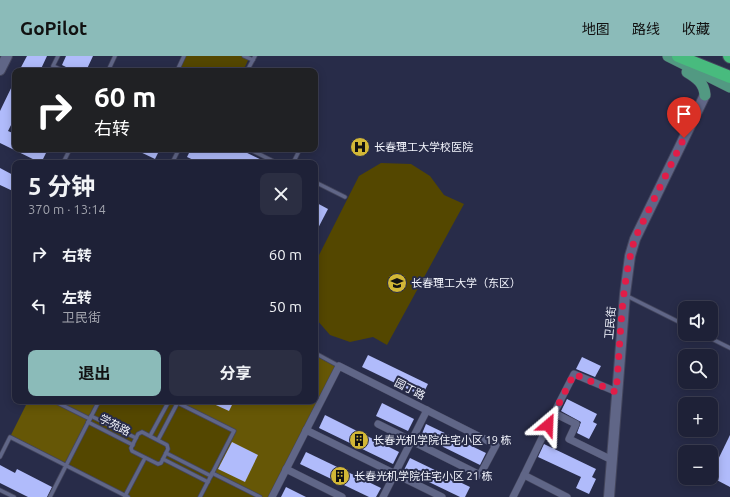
<!DOCTYPE html>
<html lang="zh">
<meta charset="utf-8">
<style>
body{margin:0;font-family:Ubuntu,"Noto Sans SC",sans-serif;background:#2b2e42;color:#f1f3f6;height:100vh;display:flex;flex-direction:column;font-size:15px;white-space:nowrap}
*{box-sizing:border-box;margin:0}
p{font-size:13px;color:#a1a3ad}
.icon{flex:none;width:22px;height:22px;fill:none;stroke:currentColor;stroke-width:2;stroke-linecap:round;stroke-linejoin:round}
.map{position:relative;flex:1;overflow:hidden}
.details{position:absolute;left:12px;top:104px;width:306px;height:244px;display:flex;flex-direction:column;background:#1e2137;border-radius:8px;box-shadow:0 2px 10px #0003,0 0 0 1px #3c3e52}
.details>*{flex:none}
.hud{position:absolute;left:12px;top:12px;width:306px;height:84px;border-radius:8px;box-shadow:0 2px 10px #0003,0 0 0 1px #3c3e52;background:#202124;color:#fff;overflow:hidden}
.tools{position:absolute;left:678px;top:245px;display:grid;gap:8px}
.tools a{display:grid;place-items:center;width:40px;height:40px;border-radius:8px;background:#1e2137;box-shadow:0 2px 10px #0003,0 0 0 1px #3c3e52;font-size:20px}
.pin{position:absolute;display:grid;place-items:center;width:34px;height:34px;color:#fff;margin:-41px -17px;border-radius:50% 50% 50% 0;rotate:-45deg;box-shadow:0 0 4px #0007}
.pin .icon{rotate:45deg}
.me{position:absolute;width:44px;margin:-22px;rotate:26deg;stroke-linejoin:round;filter:drop-shadow(0 0 3px #0008)}
.turn{display:flex;align-items:center;gap:14px;height:84px;padding:0 16px;font-size:18px}
.turn .icon{width:52px;height:52px;stroke-width:2.5}
.turn b{display:block;font-size:28px;line-height:34px}
.round{display:grid;place-items:center;flex:none;width:42px;height:42px;border-radius:8px;background:#2b2e42}
.overview{display:flex;align-items:center;justify-content:space-between;height:68px;padding:0 16px}
h1{font-size:24px;font-weight:700;line-height:30px}
.cta{display:flex;gap:8px;margin-top:auto;padding:8px 16px}
.cta a{flex:1;height:46px;border-radius:8px;background:#8bbbb9;color:#111;font-size:16px;font-weight:700;line-height:46px;text-align:center}
.cta a+a{background:#2b2e42;color:#f1f3f6}
ul{padding:0;list-style:none}
li{display:flex;align-items:center;gap:12px;height:52px;padding:0 16px}
li div{flex:1}
li b{display:block;font-size:15px}
li em{font-style:normal}
header{display:flex;align-items:center;gap:24px;box-sizing:border-box;height:56px;padding:0 20px;background:#8bbbb9;color:#111}
header strong{font-size:19px}
nav{display:flex;gap:22px;margin-inline-start:auto;font-size:14px}
.map>svg:first-child{display:block}
</style>
<header>
<strong>GoPilot</strong>
<nav><a>地图</a><a>路线</a><a>收藏</a></nav>
</header>
<div class="map">
<svg width="730" height="441" viewBox="0 0 730 441">
<rect width="100%" height="100%" fill="#282c49"/>
<g fill="#544700">
<polygon points="186,0 250,0 243,15 179,15"/>
<polygon points="381,107 411,108 430,120 444,139 464,148 387,289 373,281 350,286 330,279 317,264 315,259 315,207 359,120"/>
<polygon points="99,345 174,345 234,375 260,441 128,441 66,410"/>
</g>
<g fill="#665706">
<polygon points="315,297 339,310 272,441 260,441 212,417 234,375 174,345 315,345"/>
<polygon points="28,345 99,345 66,410 10,381"/>
</g>
<g fill="#b0bbfb">
<polygon points="27,0 47,0 40,15 19,15"/>
<polygon points="66,0 93,0 86,15 74,15 62,9"/>
<polygon points="15,24 15,61 8,75 15,78 15,93 48,93 41,107 0,87 0,55"/>
<polygon points="134,93 160,93 155,103"/>
<polygon points="191,93 239,93 268,107 200,107 187,101"/>
<polygon points="0,112 15,120 15,136 0,129"/>
<polygon points="315,146 328,153 315,178"/>
<polygon points="368,299 428,328 422,340 362,311"/>
<polygon points="582,301 601,310 595,321 576,313"/>
<polygon points="567,343 597,358 593,366 597,368 589,383 577,377 581,366 561,355"/>
<polygon points="207,345 234,345 229,355"/>
<polygon points="382,347 414,363 408,375 376,360"/>
<polygon points="325,359 399,396 393,408 319,372"/>
<polygon points="426,368 486,397 480,409 421,380"/>
<polygon points="730,379 730,431 711,421 711,418"/>
<polygon points="232,386 258,399 245,426 218,413"/>
<polygon points="544,388 596,413 592,421 596,423 589,438 576,432 581,421 538,401"/>
<polygon points="306,396 381,432 376,441 369,441 300,408"/>
<polygon points="410,402 470,431 465,441 460,441 404,414"/>
<polygon points="0,409 15,417 17,413 52,431 47,441 28,441 0,427"/>
<polygon points="286,431 306,441 281,441"/>
</g>
<g fill="none" stroke-linecap="round" stroke-linejoin="round">
<defs>
<g id="lane">
<polyline points="58,0 53,10 64,15"/>
<polyline points="244,0 253,4"/>
<polyline points="108,15 115,0"/>
<polyline points="177,15 184,0"/>
<polyline points="247,15 255,0"/>
<polyline points="249,93 277,107"/>
<polyline points="63,107 70,93"/>
<polyline points="172,107 179,93"/>
<polyline points="293,107 300,93"/>
<polyline points="315,126 345,141"/>
<polyline points="625,239 685,269"/>
<polyline points="702,278 730,292"/>
<polyline points="315,297 339,310"/>
<polyline points="54,345 90,363"/>
<polyline points="174,345 234,375 200,441"/>
<polyline points="91,360 136,382"/>
<polyline points="88,366 133,389"/>
<polygon points="142,376 167,389 168,393 161,407 158,408 132,395 131,392 138,378"/>
<polyline points="150,380 169,345"/>
<polyline points="158,384 178,346"/>
<polyline points="166,397 211,420"/>
<polyline points="0,401 10,381 128,441"/>
<polyline points="163,403 208,426"/>
<polyline points="212,417 260,441"/>
<polyline points="0,434 14,441"/>
<polyline points="125,440 145,402"/>
<polyline points="50,441 99,345"/>
</g>
<g id="street">
<polyline points="306,374 442,441"/>
<polyline points="612,404 569,383 576,368 554,357 574,318 617,336"/>
<polyline points="286,413 342,441"/>
<polyline points="524,419 554,357"/>
<polyline points="272,441 339,310 496,389 480,419 378,368"/>
<polyline points="383,441 427,354"/>
<polyline points="513,441 524,419 567,441"/>
</g>
<g id="secondary">
<polyline points="0,14 7,0"/>
<polyline points="609,441 625,238 630,200 635,183 705,39"/>
</g>
<g id="primary">
<polyline points="668,0 730,31"/>
<path d="M687 16C697 22 704 27 705 39"/>
</g>
<g id="highway">
<polyline points="678,0 730,21"/>
<polyline points="729,0 730,1"/>
</g>
</defs>
<use href="#lane" stroke="#43455c" stroke-width="5"/>
<use href="#street" stroke="#43455c" stroke-width="8"/>
<use href="#secondary" stroke="#43455c" stroke-width="12"/>
<use href="#primary" stroke="#43455c" stroke-width="12"/>
<use href="#highway" stroke="#43455c" stroke-width="14"/>
<use href="#lane" stroke="#606687" stroke-width="3.5"/>
<use href="#street" stroke="#606687" stroke-width="7"/>
<use href="#secondary" stroke="#606687" stroke-width="10"/>
<use href="#primary" stroke="#529982" stroke-width="11"/>
<use href="#highway" stroke="#48bb7e" stroke-width="12"/>
</g>
<g fill="none" stroke-linecap="round" stroke-linejoin="round">
<path stroke="#e11d48" stroke-width="7" stroke-dasharray="0 12.6" d="M548 369 574 318 616 336C621 285 620 232 635 182L684 82"/>
</g>
<defs>
<symbol id="hospital-disc" viewBox="-11 -11 22 22"><circle r="9.5" fill="#d2b736" stroke="#282c49"/><path d="M-5-5h3v3.5h4V-5h3V5h-3V1.5h-4V5h-3Z" fill="#111"/></symbol>
<symbol id="university-disc" viewBox="-11 -11 22 22"><circle r="9.5" fill="#d2b736" stroke="#282c49"/><path d="M0-5L7-2L0 1L-7-2ZM-4 1L0 2.5L4 1V4Q0 6-4 4Z" fill="#111"/></symbol>
<symbol id="building-disc" viewBox="-11 -11 22 22"><circle r="9.5" fill="#d2b736" stroke="#282c49"/><path d="M-4-6H4V6H1V3H-1V6H-4ZM-2.5-4.3h1.7v1.8h-1.7ZM.8-4.3h1.7v1.8H.8ZM-2.5-1h1.7V.8h-1.7ZM.8-1h1.7V.8H.8Z" fill="#111"/></symbol>
</defs>
<g fill-rule="evenodd">
<use href="#hospital-disc" x="349" y="80" width="22" height="22"/>
<use href="#university-disc" x="386" y="216" width="22" height="22"/>
<use href="#building-disc" x="348" y="373" width="22" height="22"/>
<use href="#building-disc" x="329" y="409" width="22" height="22"/>
</g>
<g text-anchor="middle" stroke-width="4" stroke-linejoin="round" paint-order="stroke">
<g font-size="11" fill="#f3f5fd" stroke="#282c49" text-anchor="start">
<text x="374" y="95">长春理工大学校医院</text>
<text x="411" y="231">长春理工大学（东区）</text>
<text x="373" y="388">长春光机学院住宅小区 19 栋</text>
<text x="354" y="424">长春光机学院住宅小区 21 栋</text>
</g>
<g font-size="11" fill="#f3f5fd" stroke="#282c49">
<text transform="translate(610 267) rotate(-85)" y="4">卫民街</text>
<text transform="translate(410 333) rotate(27)" y="4">园丁路</text>
<text transform="translate(115 369) rotate(27)" y="4">学苑路</text>
</g>
</g>
</svg>
<div class="tools">
<a><svg class="icon" aria-label="sound" viewBox="0 0 24 24"><path d="M4 9h4l5-4v14l-5-4H4zM17 9q2 3 0 6"/></svg></a>
<a><svg class="icon" aria-label="search" viewBox="0 0 24 24"><circle cx="10" cy="10" r="6"/><path d="M15 15l6 6"/></svg></a>
<a>+</a>
<a>−</a>
</div>
<div class="pin" style="left:684px;top:82px;background:#d93025"><svg class="icon" aria-label="arrive" viewBox="0 0 24 24"><path d="M6 21V4h12l-3 4 3 4H6"/></svg></div>
<svg class="me" style="left:548px;top:369px" viewBox="-20 -20 40 40"><path d="M0-17L14 15 0 8-14 15z" fill="#e11d48" stroke="#fff" stroke-width="4"/></svg>
<div class="hud">
<div class="turn"><svg class="icon" aria-label="right" viewBox="0 0 24 24"><path d="M7 20v-9h11M14 6l5 5-5 5"/></svg><div><b>60 m</b>右转</div></div>
</div>
<section class="details">
<div class="overview"><div><h1>5 分钟</h1><p>370 m · 13:14</p></div><a class="round"><svg class="icon" aria-label="close" viewBox="0 0 24 24"><path d="M6 6l12 12M18 6L6 18"/></svg></a></div>
<ul>
<li><svg class="icon" aria-label="right" viewBox="0 0 24 24"><path d="M7 20v-9h11M14 6l5 5-5 5"/></svg><div><b>右转</b></div><em>60 m</em></li>
<li><svg class="icon" aria-label="left" viewBox="0 0 24 24"><path d="M17 20v-9H6M10 6l-5 5 5 5"/></svg><div><b>左转</b><p>卫民街</p></div><em>50 m</em></li>
</ul>
<div class="cta"><a>退出</a><a>分享</a></div>
</section>
</div>
